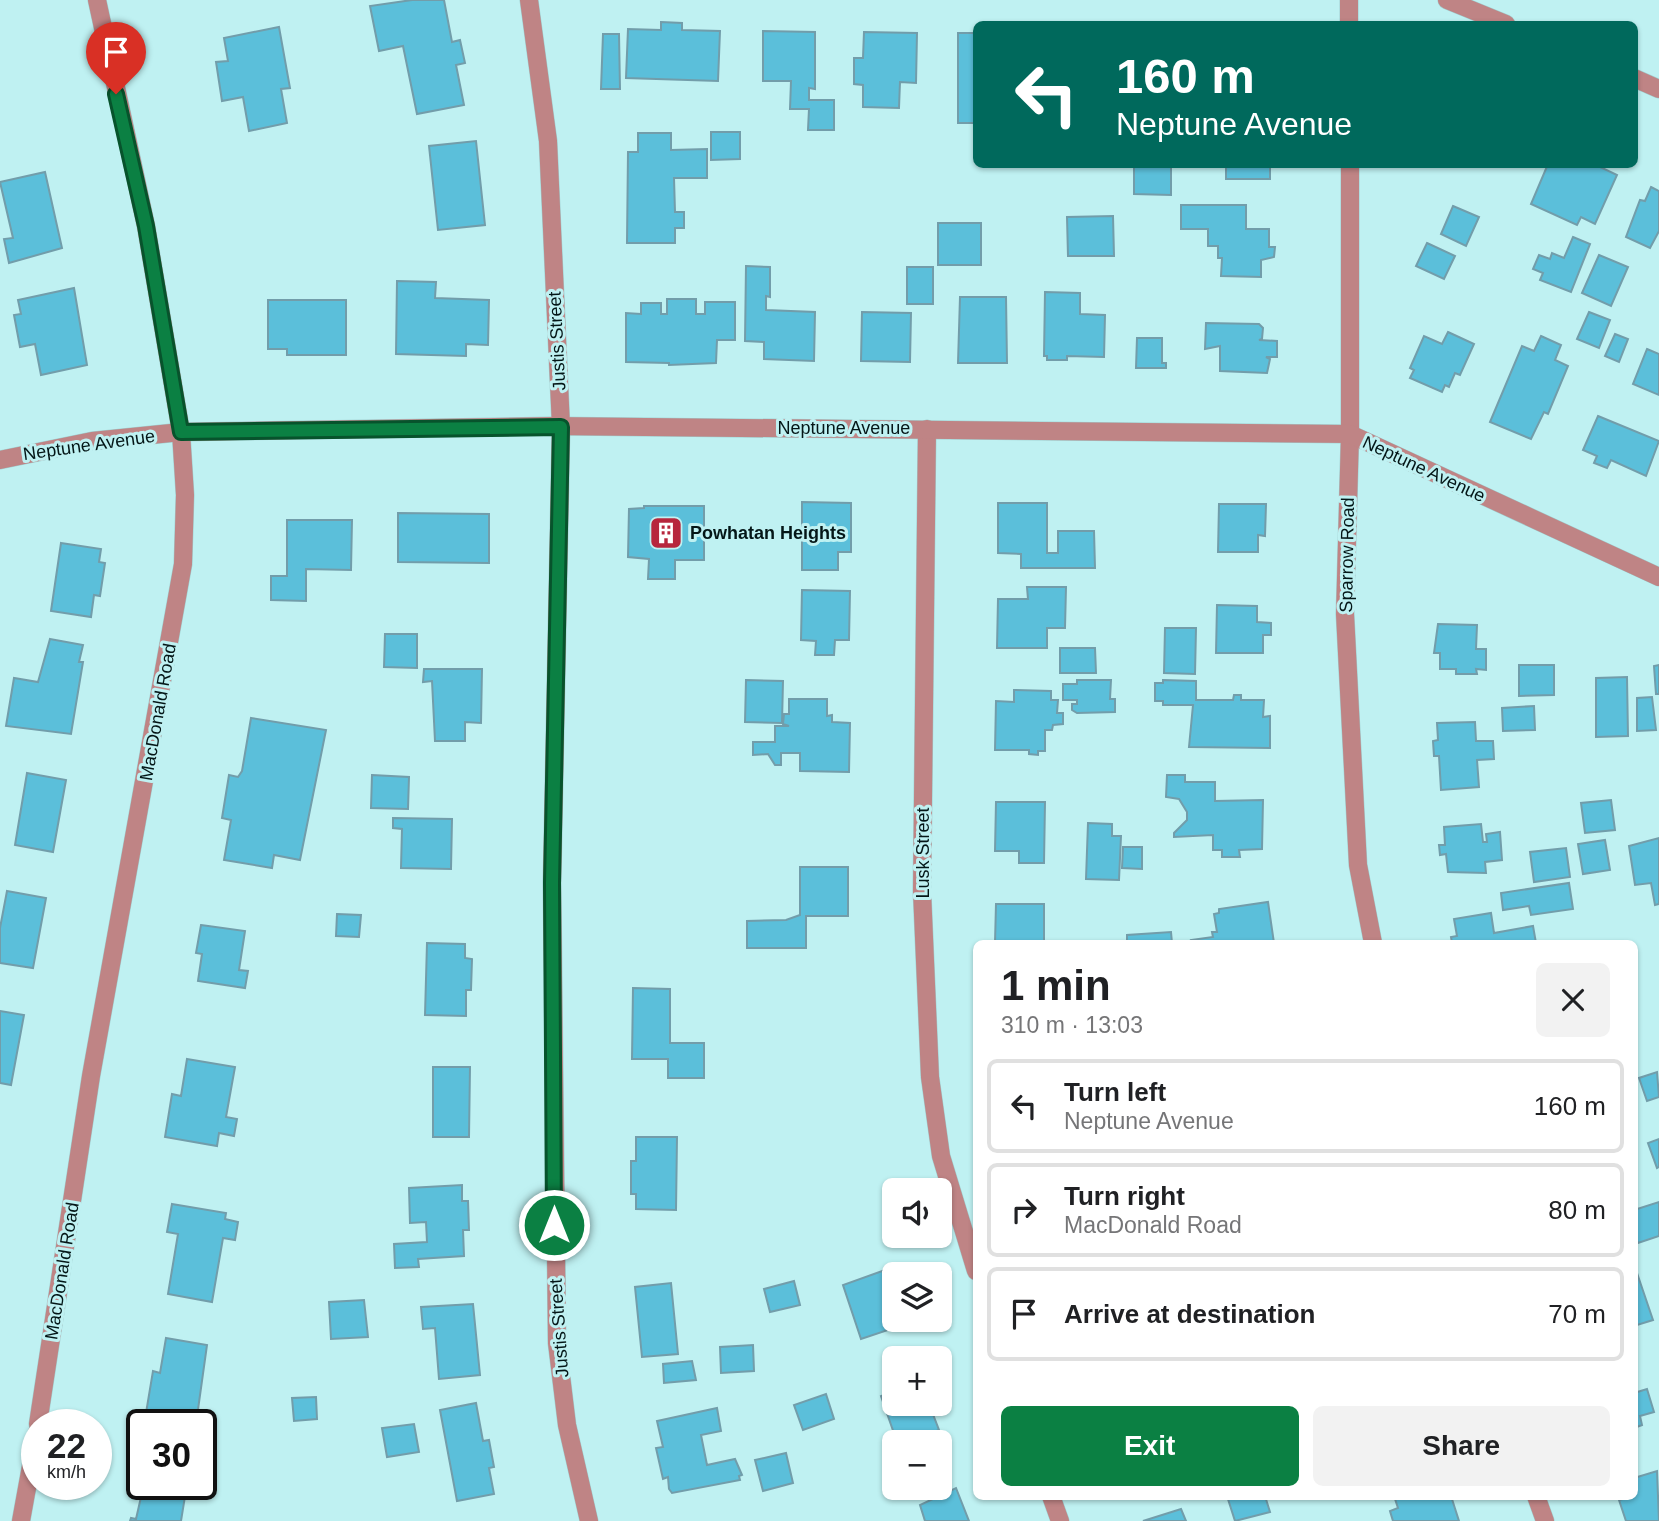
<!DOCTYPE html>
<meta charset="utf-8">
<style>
body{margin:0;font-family:Arial,sans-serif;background:#f2f2f2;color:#202124;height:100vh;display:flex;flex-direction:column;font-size:26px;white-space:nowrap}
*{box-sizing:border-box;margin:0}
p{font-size:23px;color:#757577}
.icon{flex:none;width:38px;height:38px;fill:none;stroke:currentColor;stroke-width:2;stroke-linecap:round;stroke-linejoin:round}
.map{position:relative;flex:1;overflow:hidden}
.sheet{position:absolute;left:973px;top:940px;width:665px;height:560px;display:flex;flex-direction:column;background:#fff;border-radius:10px;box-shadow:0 2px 5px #0004}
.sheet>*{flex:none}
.hud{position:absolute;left:973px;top:21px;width:665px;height:147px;border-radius:10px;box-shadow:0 2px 5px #0004;background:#00695c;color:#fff;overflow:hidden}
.tools{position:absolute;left:882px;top:1178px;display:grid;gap:14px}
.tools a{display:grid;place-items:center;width:70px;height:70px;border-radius:10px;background:#fff;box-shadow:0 2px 5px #0004;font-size:35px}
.speed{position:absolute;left:21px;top:1409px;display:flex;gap:14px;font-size:35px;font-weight:700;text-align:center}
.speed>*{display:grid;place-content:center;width:91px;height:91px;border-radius:50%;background:#fff;box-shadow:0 2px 5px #0004;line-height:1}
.speed small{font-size:18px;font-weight:400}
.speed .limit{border:4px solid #111;border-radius:10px;background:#fff;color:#111}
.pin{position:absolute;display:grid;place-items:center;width:60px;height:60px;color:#fff;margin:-72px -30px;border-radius:50% 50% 50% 0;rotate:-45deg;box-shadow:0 0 7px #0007}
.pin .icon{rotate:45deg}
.me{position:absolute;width:77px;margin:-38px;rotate:0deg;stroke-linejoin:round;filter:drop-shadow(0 0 5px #0008)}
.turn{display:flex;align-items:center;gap:24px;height:147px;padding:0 28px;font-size:32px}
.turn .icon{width:91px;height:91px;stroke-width:2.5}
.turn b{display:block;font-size:49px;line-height:60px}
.round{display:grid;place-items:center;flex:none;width:74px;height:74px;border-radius:10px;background:#f2f2f2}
.summary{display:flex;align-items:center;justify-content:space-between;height:119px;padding:0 28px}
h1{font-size:42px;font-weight:600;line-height:52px}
.action{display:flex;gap:14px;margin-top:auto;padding:14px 28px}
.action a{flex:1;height:80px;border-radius:10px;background:#0b8043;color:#fff;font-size:28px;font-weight:600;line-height:80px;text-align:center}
.action a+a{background:#f2f2f2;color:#202124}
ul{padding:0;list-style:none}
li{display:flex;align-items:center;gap:21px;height:94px;margin:0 14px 10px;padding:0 14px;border:4px solid #e0e0e0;border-radius:10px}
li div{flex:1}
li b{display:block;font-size:26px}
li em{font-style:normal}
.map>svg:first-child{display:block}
</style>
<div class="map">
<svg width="1659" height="1521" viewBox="0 0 1659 1521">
<rect width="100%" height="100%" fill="#bff1f2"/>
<g fill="#5bbfda" stroke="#729daa" stroke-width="2">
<polygon points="412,0 444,0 452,42 460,40 465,63 456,65 464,105 417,114 403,46 379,51 370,6"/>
<polygon points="661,22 682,23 682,30 720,31 718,81 626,78 628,29 661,30"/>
<polygon points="279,27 290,88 281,89 287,123 249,131 243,97 222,101 216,62 228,61 224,38"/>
<polygon points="763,31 815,32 815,89 809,88 809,100 834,100 834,130 808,130 809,109 790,109 791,81 763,81"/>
<polygon points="864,32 917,33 916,83 900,82 899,108 863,107 863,85 854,84 854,58 863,58"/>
<rect x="958" y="33" width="18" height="90"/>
<polygon points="603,34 619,34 620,89 601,89"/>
<polygon points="711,132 740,132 740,159 711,160"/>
<polygon points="638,133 671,133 671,150 707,149 707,178 674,178 675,212 684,212 684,228 675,228 675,243 627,243 628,152 638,152"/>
<polygon points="476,141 485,225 438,230 429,146"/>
<polygon points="1171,164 1171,195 1134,194 1134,165"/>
<rect x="1226" y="164" width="44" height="15"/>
<polygon points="1548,164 1594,164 1617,175 1595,224 1581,217 1577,225 1531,204"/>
<polygon points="45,172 62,248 9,263 4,239 13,238 0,182"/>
<polygon points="1651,187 1659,191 1659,231 1650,248 1626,237 1640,200 1645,201"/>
<polygon points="1181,205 1246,205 1246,229 1269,229 1269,247 1275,247 1274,257 1261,260 1261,277 1221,276 1222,258 1218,258 1218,246 1208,246 1208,229 1181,229"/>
<polygon points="1453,206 1479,217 1466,246 1441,234"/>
<polygon points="1113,216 1114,256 1068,256 1067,217"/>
<rect x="938" y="223" width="43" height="42"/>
<polygon points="1573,237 1590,244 1571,292 1540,280 1543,273 1533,269 1539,255 1550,259 1552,253 1564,258"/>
<polygon points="1427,243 1455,256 1444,279 1416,266"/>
<polygon points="1599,255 1628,267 1611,306 1582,293"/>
<polygon points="746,266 770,267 770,297 766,296 766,310 815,312 814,361 764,359 764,342 745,341"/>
<rect x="907" y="267" width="26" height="37"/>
<polygon points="397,281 436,282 435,298 489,300 488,345 466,344 466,356 396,354"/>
<polygon points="74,288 87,365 41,375 35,344 20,347 14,315 21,314 18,300"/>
<polygon points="1045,292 1080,293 1080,314 1105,315 1104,357 1067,356 1067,360 1047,360 1047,356 1044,356"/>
<polygon points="960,297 1006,297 1007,363 958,363"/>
<polygon points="667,299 696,299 696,314 705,314 705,302 735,302 735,340 717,340 716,363 669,365 669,363 626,362 626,313 641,314 641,303 661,303 661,314 667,314"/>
<polygon points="268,300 346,300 346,355 287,355 287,349 268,349"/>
<polygon points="862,312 911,313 910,362 861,361"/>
<polygon points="1589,312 1610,320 1599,348 1577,339"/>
<polygon points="1206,323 1259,324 1263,328 1262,339 1259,340 1277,341 1277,357 1266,357 1270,359 1267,373 1220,371 1220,346 1205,349"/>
<polygon points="1448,332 1474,344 1460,375 1455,373 1449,387 1445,385 1442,392 1410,378 1414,370 1410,368 1424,336 1442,344"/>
<polygon points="1615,334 1628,339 1619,362 1605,356"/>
<polygon points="1541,336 1561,345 1555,360 1568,366 1548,414 1544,412 1531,439 1490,422 1522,346 1534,351"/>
<polygon points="1137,338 1162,338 1162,363 1166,363 1166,368 1136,368"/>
<polygon points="1647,349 1659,354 1659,395 1633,384"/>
<polygon points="1598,416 1659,441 1646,476 1611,460 1607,468 1594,463 1597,456 1583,450"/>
<polygon points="802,502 851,503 851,552 838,552 838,570 802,570"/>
<polygon points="998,503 1047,503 1047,553 1058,553 1058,531 1094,531 1095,568 1021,568 1021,554 998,553"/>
<polygon points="1219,504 1266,504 1265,536 1258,535 1258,552 1218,552"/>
<polygon points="644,506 704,506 704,560 675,560 675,579 648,579 649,559 628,557 629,509 644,508"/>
<polygon points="398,513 489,514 489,563 398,562"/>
<polygon points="287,520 352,520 351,570 306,569 306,601 271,600 271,576 287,576"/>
<polygon points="61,543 101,549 99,562 105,563 100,596 94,595 91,617 51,611"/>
<polygon points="1027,587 1066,587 1065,628 1047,628 1047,648 997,648 998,599 1028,599"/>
<polygon points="802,590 850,591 849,640 835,640 834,655 815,655 816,641 801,640"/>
<polygon points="1217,605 1257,606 1257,622 1271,623 1271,635 1263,635 1263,653 1216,653"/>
<polygon points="1438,624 1477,625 1476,649 1486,649 1486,670 1476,669 1477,674 1456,674 1456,669 1440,669 1440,653 1434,653"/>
<polygon points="1165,628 1196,628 1195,674 1164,673"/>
<polygon points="385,634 417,634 417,668 384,667"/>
<polygon points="50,639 83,645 79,662 83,662 71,734 6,726 14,678 38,682"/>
<polygon points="1060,648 1095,648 1096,673 1060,673"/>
<polygon points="1519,665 1554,665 1554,695 1519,696"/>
<polygon points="1659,665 1659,694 1656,694 1654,666"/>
<polygon points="424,669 482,669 481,723 465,722 465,741 435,741 432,681 423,682"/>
<polygon points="1627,677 1628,736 1596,737 1596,678"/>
<polygon points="746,680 783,681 782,723 745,722"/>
<polygon points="1077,680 1111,680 1110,699 1115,699 1115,712 1077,713 1072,710 1072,704 1077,704 1077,700 1063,700 1063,684 1077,684"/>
<polygon points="1163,680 1196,681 1196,700 1233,700 1234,695 1241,695 1241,700 1264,700 1263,717 1270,716 1270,748 1189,747 1193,705 1163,705 1163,701 1155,701 1155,683 1163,683"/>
<polygon points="1014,690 1051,691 1051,700 1058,700 1057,713 1063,713 1063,724 1053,725 1052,730 1045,730 1045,751 1038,751 1038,755 1029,754 1029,750 995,750 996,701 1014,702"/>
<polygon points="1652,697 1656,730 1637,731 1637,698"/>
<polygon points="789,699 827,699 827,716 832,715 832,722 850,723 849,772 800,771 800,753 781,753 781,765 775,765 768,754 753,755 753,742 775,742 775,726 789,726 783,724 784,714 789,714"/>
<polygon points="1534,706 1535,730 1503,731 1502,708"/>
<polygon points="251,718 326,730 300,860 274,855 272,868 224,860 231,820 222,818 229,775 238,777 242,771"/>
<polygon points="1475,722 1476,741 1493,741 1494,759 1477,760 1479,787 1441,790 1439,756 1434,756 1433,741 1438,740 1437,723"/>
<polygon points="27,773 66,780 53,852 15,845"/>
<polygon points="372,775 409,777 408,809 371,808"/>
<polygon points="1167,775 1185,775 1185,782 1215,782 1215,801 1263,800 1262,849 1239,850 1240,857 1222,857 1222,850 1213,850 1213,835 1174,837 1174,833 1187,820 1187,812 1179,799 1166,797"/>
<polygon points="1611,800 1615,830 1585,833 1581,803"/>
<polygon points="996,802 1045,802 1044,863 1019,863 1019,851 995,851"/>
<polygon points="393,818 452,819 451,869 401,868 402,829 393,828"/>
<polygon points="1088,823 1112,824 1112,836 1121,836 1119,880 1086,879"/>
<polygon points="1481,824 1483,842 1487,842 1486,834 1500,832 1502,860 1485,862 1486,873 1448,872 1446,854 1440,855 1439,845 1445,845 1444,827"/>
<polygon points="1659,838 1659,904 1655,905 1651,883 1635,885 1629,846"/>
<polygon points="1605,840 1610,870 1583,874 1578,844"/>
<polygon points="1123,847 1142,847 1142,869 1122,868"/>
<polygon points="1566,848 1570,877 1534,882 1530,852"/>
<polygon points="800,867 848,867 848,916 806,916 806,948 747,948 747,921 786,920 800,915"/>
<polygon points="1569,883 1573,909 1531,915 1529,906 1503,910 1501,893"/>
<polygon points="7,891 46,898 33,968 0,963 0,928"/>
<polygon points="1268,902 1274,943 1192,943 1191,940 1213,937 1212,932 1217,932 1214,914 1219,913 1219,909"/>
<polygon points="996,904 1044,904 1044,943 995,943"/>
<polygon points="1491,913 1494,933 1533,926 1536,943 1452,943 1451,937 1457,936 1454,919"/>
<polygon points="337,914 361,915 359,937 336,936"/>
<polygon points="201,925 245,931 239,970 248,971 245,988 198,981 202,954 196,953"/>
<polygon points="1171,932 1172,943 1127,943 1127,935"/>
<polygon points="427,943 465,944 465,958 472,959 471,990 466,990 466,1016 425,1015"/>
<polygon points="633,988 670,989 670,1043 704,1043 704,1078 668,1078 668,1059 632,1059"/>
<polygon points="0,1011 24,1015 11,1085 0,1083"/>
<polygon points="187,1059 235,1067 226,1117 237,1119 234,1136 219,1133 217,1146 165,1137 172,1094 181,1096"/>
<polygon points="433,1067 470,1067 469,1137 433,1137"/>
<polygon points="1657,1072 1659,1097 1647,1101 1639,1078"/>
<polygon points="636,1137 677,1137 676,1210 636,1209 636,1194 631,1194 631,1161 636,1161"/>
<polygon points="1659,1139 1659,1167 1657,1168 1648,1143"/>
<polygon points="462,1185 462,1201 468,1201 469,1230 463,1230 464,1256 418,1259 419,1267 395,1268 394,1244 427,1242 426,1222 410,1223 409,1188"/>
<polygon points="1659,1202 1659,1236 1638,1243 1634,1232 1634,1210"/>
<polygon points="172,1204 226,1213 225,1219 238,1222 235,1240 223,1238 212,1302 168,1294 178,1234 167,1232"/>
<polygon points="885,1270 894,1298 894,1320 901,1320 903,1325 861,1339 843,1285"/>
<polygon points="1637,1273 1653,1320 1634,1326 1634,1274"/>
<polygon points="794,1281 800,1305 770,1312 764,1289"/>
<polygon points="671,1283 678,1354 642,1357 635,1287"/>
<polygon points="364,1300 368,1337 331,1339 329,1302"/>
<polygon points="473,1304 480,1375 439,1379 435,1328 423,1329 421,1307"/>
<polygon points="166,1338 207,1345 196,1424 148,1424 149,1420 145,1419 153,1371 160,1373"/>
<polygon points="753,1345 754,1371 721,1373 720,1347"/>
<polygon points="692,1361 696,1380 664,1383 663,1364"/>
<polygon points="1647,1389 1654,1412 1640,1416 1642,1425 1634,1428 1634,1393"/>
<polygon points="894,1391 894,1404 929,1404 939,1430 906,1442 897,1442 881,1396"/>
<polygon points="826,1394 834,1419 803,1430 794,1405"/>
<polygon points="316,1397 317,1419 294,1421 292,1398"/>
<polygon points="476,1403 483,1441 489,1440 494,1467 489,1468 494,1494 457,1501 440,1410"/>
<polygon points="717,1408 721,1431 701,1435 707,1465 735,1459 742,1475 739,1476 740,1480 672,1493 669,1489 668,1477 663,1479 656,1448 663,1447 657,1421"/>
<polygon points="414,1424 419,1452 387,1457 382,1428"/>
<polygon points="786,1453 793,1483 763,1491 755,1460"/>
<polygon points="1657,1471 1659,1521 1626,1521 1619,1500 1634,1496 1634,1478"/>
<polygon points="144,1484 187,1484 181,1521 130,1521 131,1518 136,1519"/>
<polygon points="956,1488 969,1521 925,1521 920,1505"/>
<polygon points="1227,1496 1265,1496 1270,1512 1235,1521"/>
<polygon points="1405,1496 1451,1496 1459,1521 1393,1521 1390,1511 1398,1508 1395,1499"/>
<polygon points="1181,1509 1186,1521 1143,1521"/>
</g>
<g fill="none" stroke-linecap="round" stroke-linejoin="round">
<defs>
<g id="minor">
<polyline points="529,0 548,141 561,427 552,883 557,1343 567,1425 589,1521"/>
<polyline points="1349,0 1349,24"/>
<polyline points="1447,0 1506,24"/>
<polyline points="1634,78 1659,89"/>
<polyline points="1350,164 1350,434 1345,614 1358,865 1373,943"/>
<polyline points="927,429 922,891 930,1077 941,1156 976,1271"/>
<polyline points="0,460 92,441 181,432 551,426 1350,434 1659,577"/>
<polyline points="38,1424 91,1076 183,564 185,495 181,432 146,226 97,0"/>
<polyline points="1051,1496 1060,1521"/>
<polyline points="1536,1496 1545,1521"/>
<polyline points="21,1521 37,1433"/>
</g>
</defs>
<use href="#minor" stroke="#a1cecf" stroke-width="19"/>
<use href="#minor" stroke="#bf8485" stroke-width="18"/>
</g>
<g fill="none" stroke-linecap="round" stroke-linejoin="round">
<defs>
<polyline id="route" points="116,94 146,226 181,432 561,427 552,883 554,1225"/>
</defs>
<use href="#route" stroke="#07532c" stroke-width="18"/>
<use href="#route" stroke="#0b8043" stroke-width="12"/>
</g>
<defs>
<symbol id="building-square" viewBox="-11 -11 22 22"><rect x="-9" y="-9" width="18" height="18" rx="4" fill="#b7263d" stroke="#bff1f2"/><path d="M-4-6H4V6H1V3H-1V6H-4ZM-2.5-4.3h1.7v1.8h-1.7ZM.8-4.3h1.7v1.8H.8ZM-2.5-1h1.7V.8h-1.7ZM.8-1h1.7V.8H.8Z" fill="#fff"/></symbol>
</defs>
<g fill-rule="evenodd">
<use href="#building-square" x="647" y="514" width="38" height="38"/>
</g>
<g text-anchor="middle" stroke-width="6" stroke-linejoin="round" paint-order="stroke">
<g font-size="18" fill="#041617" stroke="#bff1f2">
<text transform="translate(557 341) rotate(-93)" y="6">Justis Street</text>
<text x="844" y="434">Neptune Avenue</text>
<text transform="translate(89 445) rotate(-8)" y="6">Neptune Avenue</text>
<text transform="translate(1424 469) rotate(25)" y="6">Neptune Avenue</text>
<text transform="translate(1347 555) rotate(-89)" y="6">Sparrow Road</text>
<text transform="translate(158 712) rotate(-80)" y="6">MacDonald Road</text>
<text transform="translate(923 853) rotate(-90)" y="6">Lusk Street</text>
<text transform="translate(62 1271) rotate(-81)" y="6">MacDonald Road</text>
<text transform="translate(559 1328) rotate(-94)" y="6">Justis Street</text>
</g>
<g font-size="18" font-weight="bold" fill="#041617" stroke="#bff1f2" text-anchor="start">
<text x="690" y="539">Powhatan Heights</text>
</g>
</g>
</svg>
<div class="tools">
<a><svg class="icon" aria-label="sound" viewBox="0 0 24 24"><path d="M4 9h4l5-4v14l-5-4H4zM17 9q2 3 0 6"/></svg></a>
<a><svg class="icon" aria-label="layers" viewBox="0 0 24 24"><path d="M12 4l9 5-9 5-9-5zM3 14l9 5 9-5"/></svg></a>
<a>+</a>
<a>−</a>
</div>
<div class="speed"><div>22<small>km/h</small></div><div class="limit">30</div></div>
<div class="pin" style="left:116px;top:94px;background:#d93025"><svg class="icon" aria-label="arrive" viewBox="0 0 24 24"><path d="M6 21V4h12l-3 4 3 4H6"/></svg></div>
<svg class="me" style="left:554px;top:1225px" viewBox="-20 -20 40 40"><circle r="17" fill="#0b8043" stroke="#fff" stroke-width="3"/><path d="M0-11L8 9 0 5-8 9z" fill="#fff"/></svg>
<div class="hud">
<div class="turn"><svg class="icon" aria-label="left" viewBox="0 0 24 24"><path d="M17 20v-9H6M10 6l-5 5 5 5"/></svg><div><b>160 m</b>Neptune Avenue</div></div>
</div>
<section class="sheet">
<div class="summary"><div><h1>1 min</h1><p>310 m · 13:03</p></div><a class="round"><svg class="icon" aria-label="close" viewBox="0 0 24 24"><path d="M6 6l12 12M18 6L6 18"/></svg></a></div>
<ul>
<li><svg class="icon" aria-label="left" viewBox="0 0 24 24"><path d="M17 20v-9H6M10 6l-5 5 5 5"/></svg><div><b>Turn left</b><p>Neptune Avenue</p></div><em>160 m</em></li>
<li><svg class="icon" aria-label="right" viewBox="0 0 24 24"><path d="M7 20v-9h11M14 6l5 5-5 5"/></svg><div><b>Turn right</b><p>MacDonald Road</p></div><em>80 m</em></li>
<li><svg class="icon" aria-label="arrive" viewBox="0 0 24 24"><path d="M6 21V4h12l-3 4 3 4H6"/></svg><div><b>Arrive at destination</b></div><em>70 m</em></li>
</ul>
<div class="action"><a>Exit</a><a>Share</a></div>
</section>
</div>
